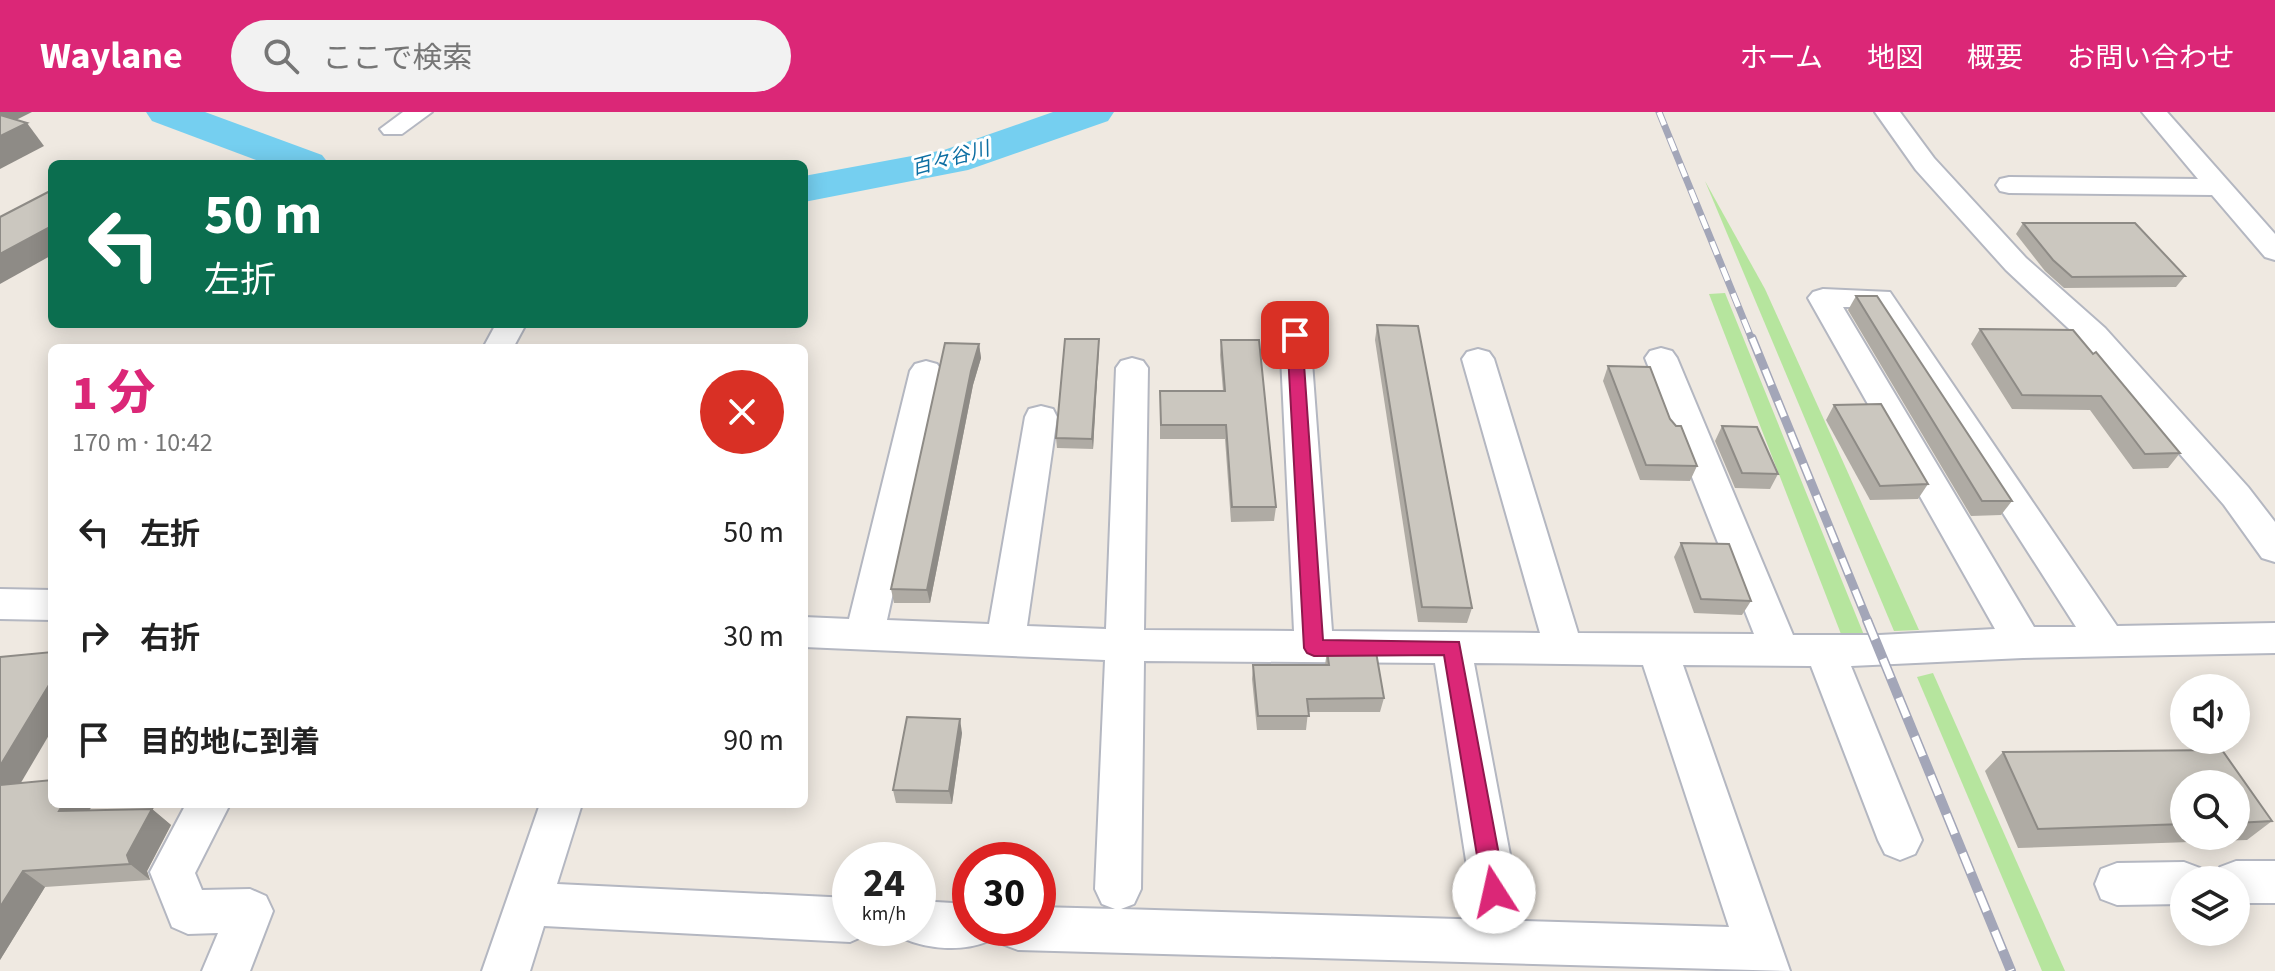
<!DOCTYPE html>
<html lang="ja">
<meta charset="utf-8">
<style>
body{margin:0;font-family:"Source Sans 3","Noto Sans JP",sans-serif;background:#f2f2f2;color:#222;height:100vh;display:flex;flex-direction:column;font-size:30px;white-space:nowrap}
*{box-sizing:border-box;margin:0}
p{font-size:26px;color:#767676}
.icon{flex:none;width:44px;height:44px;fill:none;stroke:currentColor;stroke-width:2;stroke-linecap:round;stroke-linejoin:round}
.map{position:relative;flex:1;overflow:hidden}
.details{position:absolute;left:48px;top:232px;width:760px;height:464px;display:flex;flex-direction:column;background:#fff;border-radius:12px;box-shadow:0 4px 20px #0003}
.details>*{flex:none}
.top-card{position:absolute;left:48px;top:48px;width:760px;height:168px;border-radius:12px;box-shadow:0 4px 20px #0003;background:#0b6e4f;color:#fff;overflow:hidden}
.buttons{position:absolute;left:2170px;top:562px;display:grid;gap:16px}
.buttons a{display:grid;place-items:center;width:80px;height:80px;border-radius:50%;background:#fff;box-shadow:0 4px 20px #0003;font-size:40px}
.speed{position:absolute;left:832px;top:730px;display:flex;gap:16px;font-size:40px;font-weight:700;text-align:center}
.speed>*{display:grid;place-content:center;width:104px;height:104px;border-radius:50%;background:#fff;box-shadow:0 4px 20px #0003;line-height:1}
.speed small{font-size:20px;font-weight:400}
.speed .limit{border:12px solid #d22;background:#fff;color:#111}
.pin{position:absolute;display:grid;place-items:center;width:68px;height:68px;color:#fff;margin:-34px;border-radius:16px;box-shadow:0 4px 12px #0006}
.me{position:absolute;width:88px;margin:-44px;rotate:350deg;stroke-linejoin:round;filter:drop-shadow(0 0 6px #0008)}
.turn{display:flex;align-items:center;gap:28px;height:168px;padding:0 24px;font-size:36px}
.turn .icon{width:104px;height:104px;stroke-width:2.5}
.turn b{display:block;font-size:56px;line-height:68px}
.round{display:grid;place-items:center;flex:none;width:84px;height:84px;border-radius:42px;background:#f2f2f2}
.summary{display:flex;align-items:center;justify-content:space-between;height:136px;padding:0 24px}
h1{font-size:48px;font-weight:800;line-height:60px;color:#db2777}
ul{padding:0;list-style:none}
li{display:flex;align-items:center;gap:24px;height:104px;padding:0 24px}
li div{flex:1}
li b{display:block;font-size:30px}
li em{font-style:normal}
header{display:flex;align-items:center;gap:48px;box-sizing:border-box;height:112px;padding:0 40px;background:#db2777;color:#fff}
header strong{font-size:38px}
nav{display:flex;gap:44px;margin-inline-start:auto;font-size:28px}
.search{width:560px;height:72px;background:#f2f2f2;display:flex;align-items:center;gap:20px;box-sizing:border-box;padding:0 28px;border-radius:44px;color:#767676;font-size:30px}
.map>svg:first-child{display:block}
</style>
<header>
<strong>Waylane</strong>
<div class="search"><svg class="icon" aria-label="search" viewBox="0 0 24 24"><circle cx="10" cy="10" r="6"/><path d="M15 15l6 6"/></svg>ここで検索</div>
<nav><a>ホーム</a><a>地図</a><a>概要</a><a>お問い合わせ</a></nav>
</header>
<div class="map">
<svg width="2275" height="859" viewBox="0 0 2275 859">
<rect width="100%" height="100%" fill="#efe9e1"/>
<g fill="#b6e59e">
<polygon points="1705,69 1765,177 1919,518 1894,519"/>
<polygon points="1725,181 1864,523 1841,522 1709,182"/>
<polygon points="1933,561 2065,859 2042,859 1917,565"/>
</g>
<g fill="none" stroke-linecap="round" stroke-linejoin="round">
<g fill="#75cff0" fill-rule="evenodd">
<polygon points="146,0 205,0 322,43 329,52 267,52 152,9"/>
<polygon points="1053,0 1114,0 1108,9 968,58 804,90 804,64 944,38"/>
</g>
<defs>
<g id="street">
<polygon points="403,0 432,0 402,22 384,22 380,17"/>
<polygon points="1875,0 1900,0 1934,46 2026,146 2105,216 2248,375 2275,410 2275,450 2262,446 2224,393 2083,230 2006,158 1916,58"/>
<polygon points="2142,0 2167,0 2275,122 2275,148 2265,145 2212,83 2009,81 2000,79 1996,73 2000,67 2009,65 2198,67"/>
<path d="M1823 177 1890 180 2117 514 2275 511V541L2023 546 1851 554 1922 728 1915 742 1900 748 1885 742 1878 728 1811 554 1683 553 1790 859 1018 838 1002 832 995 816H1038V795L1115 797 1102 792 1095 777 1105 548 804 535V505L849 507 910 259 915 252 926 249 937 252 942 259 887 508 989 512 1025 305 1029 297 1041 294 1053 297 1057 305 1027 514 1106 517 1116 256 1121 249 1132 246 1143 249 1148 256 1144 518 1294 519 1280 223 1284 216 1295 213 1306 216 1310 223 1332 519 1540 521 1462 247 1467 240 1478 237 1489 240 1494 247 1578 521 1754 522 1645 246 1650 239 1661 236 1672 239 1677 246 1793 523H1879L1995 517 1808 186 1813 180ZM1843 195H1871L2076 515H2034ZM1144 549 1435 551 1471 780 1478 795 1494 801 1510 795 1517 780 1474 551 1643 553 1729 815 1121 797 1134 792 1141 777Z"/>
<polygon points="496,212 526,212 513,236 483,236"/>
<polygon points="0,477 52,478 52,508 0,507"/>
<polygon points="186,692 230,692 195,761 202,778 250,777 266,784 273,799 250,859 202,859 218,821 188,822 172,815 150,760"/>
<polygon points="540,692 582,692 557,772 850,786 850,816 869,816 866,823 850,830 544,814 530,859 482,859"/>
<polygon points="2236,749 2275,749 2275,791 2236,791 2236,768 2214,768 2220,755"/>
<polygon points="2184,750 2200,756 2205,768 2184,768 2184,792 2117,793 2101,787 2095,772 2101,757 2117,751"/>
<path d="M918 789 970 792V816H992L986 830C961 840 927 837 902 826L897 816H918Z"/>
</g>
</defs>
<use href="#street" stroke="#b4b7c1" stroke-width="4"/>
<use href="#street" fill="#fff" fill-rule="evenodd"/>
<defs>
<polyline id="rail-far2" points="1659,0 1752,228"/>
<polyline id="rail-far1" points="1752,226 1868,510"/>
<polyline id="rail" points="1867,508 2011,859"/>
</defs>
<use href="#rail-far2" stroke="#a3a6b8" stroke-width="7"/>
<use href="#rail-far1" stroke="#a3a6b8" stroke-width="9"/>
<use href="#rail" stroke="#a3a6b8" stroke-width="10"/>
<use href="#rail-far2" stroke="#fff" stroke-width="5" stroke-dasharray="14" stroke-linecap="butt"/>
<use href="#rail-far1" stroke="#fff" stroke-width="6" stroke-dasharray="17" stroke-linecap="butt"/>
<use href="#rail" stroke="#fff" stroke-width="7" stroke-dasharray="21" stroke-linecap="butt"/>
</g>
<g fill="#afaba4" fill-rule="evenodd">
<polygon points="2023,111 2185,164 2176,175 2064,176 2045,159 2016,122"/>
<polygon points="1856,184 2012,389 2001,403 1971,404 1848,198"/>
<polygon points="1377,213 1472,496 1467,511 1418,510 1375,228"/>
<polygon points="1980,217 2093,242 2180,341 2168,356 2133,357 2090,298 2012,297 1971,232"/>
<polygon points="1099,227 1093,337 1057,336 1056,326"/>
<polygon points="1221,228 1276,395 1274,409 1231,410 1225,327 1160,327 1160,279 1223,279 1220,243"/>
<polygon points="979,232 981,246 973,273 930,491 894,491 891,477"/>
<polygon points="1608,254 1670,307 1697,354 1690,369 1640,368 1603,269"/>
<polygon points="1834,293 1928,372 1918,387 1870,388 1826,308"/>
<polygon points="1722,314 1778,362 1770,377 1735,376 1715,329"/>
<polygon points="1681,431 1751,489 1742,503 1694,501 1674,445"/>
<polygon points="1327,539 1384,586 1380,600 1308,600 1306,618 1257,618 1252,567 1253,553 1325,553"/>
<polygon points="962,621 952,692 896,691 893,678"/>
<path d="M2222 638 2272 709 2247 728 2018 736 1985 659 2003 640ZM2184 672H2236V724H2184Z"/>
<polygon points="21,671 89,699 152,697 171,713 147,759 150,768 45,775 0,848"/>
</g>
<g fill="#8e8b86">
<polygon points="0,0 32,0 0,16"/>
<polygon points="27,11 44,34 0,57 0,24"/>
<polygon points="52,114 52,143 0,172 0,142"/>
<polygon points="1099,227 1099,237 1093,337 1092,327"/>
<polygon points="979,232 981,246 973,273 930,491 927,478 971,259"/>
<polygon points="52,568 52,618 9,691 0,684 0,654"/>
<polygon points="960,607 962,621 952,692 949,679"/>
<polygon points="63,692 93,692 80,715 59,699"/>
<polygon points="152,697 171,713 147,759 150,768 130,752 127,743"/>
<polygon points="23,759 45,775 0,848 0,795"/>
</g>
<g fill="#cbc7bf" stroke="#8e8b86" stroke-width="2">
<polygon points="0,3 27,11 0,24"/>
<polygon points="52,78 52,114 0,142 0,105"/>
<polygon points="2023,111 2135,111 2185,164 2072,165 2053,148"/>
<polygon points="1856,184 1877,184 2012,389 1982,389"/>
<polygon points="1377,213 1418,214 1472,496 1422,495"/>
<polygon points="1980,217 2073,218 2093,242 2096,240 2180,341 2145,342 2101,284 2022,283"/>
<polygon points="1065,227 1099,227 1092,327 1056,326"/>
<polygon points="1221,228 1259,228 1276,395 1232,395 1226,313 1161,313 1160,279 1225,279"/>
<polygon points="945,231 979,232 971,259 927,478 891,477"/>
<polygon points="1608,254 1650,255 1670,307 1676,314 1681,314 1697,354 1646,353"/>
<polygon points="1881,292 1928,372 1880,374 1834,293"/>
<polygon points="1722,314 1757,315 1778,362 1742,361"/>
<polygon points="1681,431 1729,432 1751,489 1701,487"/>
<polygon points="1327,539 1376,540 1384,586 1307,587 1309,604 1258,604 1253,553 1329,553"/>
<polygon points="52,540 52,568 0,654 0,545"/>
<polygon points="907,605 960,607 949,679 893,678"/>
<polygon points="2222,638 2272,709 2236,711 2236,672 2184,672 2184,712 2038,717 2003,640"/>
<polygon points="52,668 52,692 63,692 59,699 152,697 127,743 130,752 23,759 0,795 0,673"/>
</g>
<polygon fill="#db2777" stroke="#8e194d" stroke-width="2" points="1295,218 1302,223 1323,528 1459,530 1506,780 1502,788 1494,791 1486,788 1483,780 1444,543 1314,544 1307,541 1304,536 1287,223"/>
<g text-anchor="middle" stroke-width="6" stroke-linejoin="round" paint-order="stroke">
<g font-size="20" font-style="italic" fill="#0d6fa3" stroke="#fff">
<text transform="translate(950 46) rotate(-15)" y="7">百々谷川</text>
</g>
</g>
</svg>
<div class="buttons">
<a><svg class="icon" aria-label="sound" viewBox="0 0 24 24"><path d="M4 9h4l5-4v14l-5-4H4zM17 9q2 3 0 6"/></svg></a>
<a><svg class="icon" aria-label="search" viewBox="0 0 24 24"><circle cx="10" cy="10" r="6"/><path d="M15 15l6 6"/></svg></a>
<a><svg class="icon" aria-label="layers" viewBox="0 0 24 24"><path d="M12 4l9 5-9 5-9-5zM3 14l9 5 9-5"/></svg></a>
</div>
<div class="speed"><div>24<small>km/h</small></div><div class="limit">30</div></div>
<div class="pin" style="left:1295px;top:223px;background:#d93025"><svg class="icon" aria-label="arrive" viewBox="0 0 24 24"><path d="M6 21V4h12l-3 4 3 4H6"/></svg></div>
<svg class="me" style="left:1494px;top:780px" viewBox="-20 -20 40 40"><circle r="19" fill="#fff"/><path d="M0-13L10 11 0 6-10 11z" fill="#db2777"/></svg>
<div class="top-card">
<div class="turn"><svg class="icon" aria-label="left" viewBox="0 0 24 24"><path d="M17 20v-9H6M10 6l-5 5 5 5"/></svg><div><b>50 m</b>左折</div></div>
</div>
<section class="details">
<div class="summary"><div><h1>1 分</h1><p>170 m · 10:42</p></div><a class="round" style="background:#d93025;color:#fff"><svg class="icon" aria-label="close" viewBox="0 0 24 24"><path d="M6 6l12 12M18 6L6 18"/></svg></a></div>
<ul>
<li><svg class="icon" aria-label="left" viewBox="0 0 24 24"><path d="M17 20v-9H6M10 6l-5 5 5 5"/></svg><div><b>左折</b></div><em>50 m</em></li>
<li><svg class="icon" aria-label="right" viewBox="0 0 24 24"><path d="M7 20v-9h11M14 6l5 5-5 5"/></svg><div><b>右折</b></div><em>30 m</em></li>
<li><svg class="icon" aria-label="arrive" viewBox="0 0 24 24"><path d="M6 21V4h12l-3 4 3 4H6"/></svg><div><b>目的地に到着</b></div><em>90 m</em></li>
</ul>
</section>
</div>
